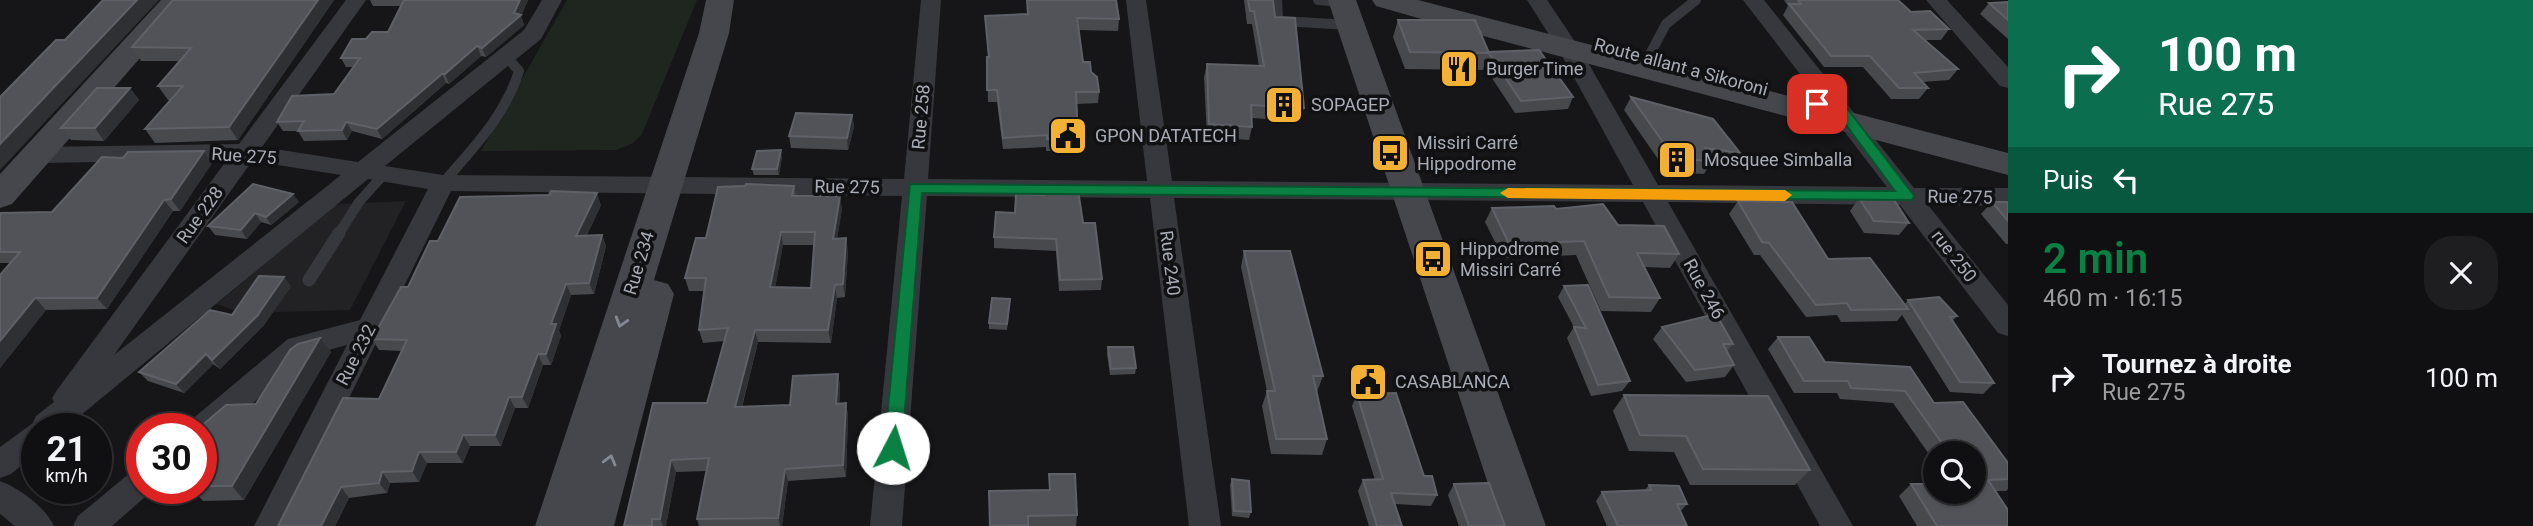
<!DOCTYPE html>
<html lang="fr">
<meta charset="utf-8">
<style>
body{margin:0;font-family:Roboto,sans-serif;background:#1e1e20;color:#f1f3f6;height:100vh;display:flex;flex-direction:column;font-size:26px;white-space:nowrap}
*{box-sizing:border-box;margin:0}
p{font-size:23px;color:#9c9d9f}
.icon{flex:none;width:38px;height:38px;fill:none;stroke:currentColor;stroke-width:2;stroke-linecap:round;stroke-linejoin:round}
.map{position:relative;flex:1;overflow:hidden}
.panel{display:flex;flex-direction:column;background:#101012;width:525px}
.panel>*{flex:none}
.banner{background:#0b6e4f;color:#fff;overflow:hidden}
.tools{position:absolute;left:1923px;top:441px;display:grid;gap:14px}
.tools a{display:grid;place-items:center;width:63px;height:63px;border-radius:50%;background:#101012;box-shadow:0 2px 5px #0004,0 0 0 2px #303032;font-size:35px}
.speed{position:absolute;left:21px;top:413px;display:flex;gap:14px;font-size:35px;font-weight:700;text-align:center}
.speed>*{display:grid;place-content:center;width:91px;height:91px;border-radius:50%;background:#101012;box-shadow:0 2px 5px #0004,0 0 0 2px #303032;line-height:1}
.speed small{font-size:18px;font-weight:400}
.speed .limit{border:10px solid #d22;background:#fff;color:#111}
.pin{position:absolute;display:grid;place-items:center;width:60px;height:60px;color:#fff;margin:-30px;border-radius:14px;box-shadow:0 4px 10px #0006}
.me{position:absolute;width:77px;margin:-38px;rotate:5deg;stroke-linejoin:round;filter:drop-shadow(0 0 5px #0008)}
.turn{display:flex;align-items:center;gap:24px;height:147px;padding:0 35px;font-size:32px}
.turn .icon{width:91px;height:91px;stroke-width:2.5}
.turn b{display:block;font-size:49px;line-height:60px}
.then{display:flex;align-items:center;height:66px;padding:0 35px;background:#0003;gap:14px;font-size:26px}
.round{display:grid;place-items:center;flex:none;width:74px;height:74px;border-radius:28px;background:#1e1e20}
.summary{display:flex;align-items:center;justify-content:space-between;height:119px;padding:0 35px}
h1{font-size:42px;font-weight:600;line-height:52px;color:#0b8043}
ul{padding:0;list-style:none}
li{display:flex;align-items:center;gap:21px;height:91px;padding:0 35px}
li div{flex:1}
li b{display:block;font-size:26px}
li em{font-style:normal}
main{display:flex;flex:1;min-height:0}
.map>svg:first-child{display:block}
</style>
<main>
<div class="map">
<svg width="2008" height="526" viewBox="0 0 2008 526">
<rect width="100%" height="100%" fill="#161618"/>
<polygon fill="#222225" points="406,201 350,310 241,313 217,304 331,208 339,204"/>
<polygon fill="#1e261f" points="567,0 697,0 642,134 633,143 617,150 481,151"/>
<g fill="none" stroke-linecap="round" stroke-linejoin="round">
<g stroke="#37383d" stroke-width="10">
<polyline points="1277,0 1278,18 1281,21 1351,25"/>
<polyline points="1318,0 1342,2"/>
<polyline points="1648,58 1666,24 1696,0"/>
<path d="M443 183C473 148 505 116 519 71L506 56"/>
<polyline points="338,235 359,202 385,173"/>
</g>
<polyline stroke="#37383d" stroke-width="13" points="309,280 339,233"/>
<g fill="#37383d" fill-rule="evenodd">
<path d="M346 0H366L262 147 358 162 524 30 542 0H562L541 39 385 166 443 175 904 179 921 0H941L928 179 1147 181 1126 0H1146L1172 181 1633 185 1560 52 1527 0H1547L1582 52 1658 185 1887 187 1743 0H1764L1914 188H2008V206L1928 205 2008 305V336L1998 333 1900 205 1668 202 1853 526H1820L1643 202 1174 198 1221 526H1189L1150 198 927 196 902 526H870L902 196 451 191 286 526H254L347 345 307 356 212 439 201 442V429H187L190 421 288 339 360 320 428 189 368 179 64 429H37V452L11 474 0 478V447L33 423 36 416 54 402 52 398 57 390 227 160 38 163 30 161 26 155 30 149 38 147 239 144ZM252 161 341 175 114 355Z"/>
<polygon points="1926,0 1947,0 2008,67 2008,88 2000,86"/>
<polygon points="142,468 142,488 154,488 153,490 112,526 73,526 78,516 131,472"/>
<path d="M0 481C19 488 45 507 54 526H15L0 514Z"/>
</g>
<g fill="#45474d" fill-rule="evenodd">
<polygon points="161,0 191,0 12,204 0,208 0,174"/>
<polygon points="706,0 734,0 729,33 654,280 668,284 674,294 614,526 535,526 699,33"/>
<polygon points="1328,0 1356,0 1546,526 1502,526"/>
<polygon points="1372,0 1418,0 2008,153 2008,175 1453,28 1376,6"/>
</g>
</g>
<g fill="#47494d" fill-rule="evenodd">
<polygon points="173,0 334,0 238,140 155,143 145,129 171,100 168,100 158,86 179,61 141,61 132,47"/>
<polygon points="370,0 528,0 521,16 524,25 486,57 481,56 449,84 446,83 382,139 352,131 347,140 304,141 298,131 283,131 277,122 334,94 353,67 346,67 341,58 366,39 388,32 401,6 373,6"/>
<polygon points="1244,0 1273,0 1275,17 1304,108 1300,121 1251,118 1252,127 1249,140 1207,137 1204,77 1207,64 1259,66 1252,24 1247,24"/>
<polygon points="1784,0 1898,0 1911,12 1949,29 1941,40 1925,40 1958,69 1949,80 1923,82 1928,88 1919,99 1891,99 1863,67 1824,67 1783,15 1788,6"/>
<polygon points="2008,2 2008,39 1980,14 1989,3"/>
<polygon points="1027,15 1119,19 1118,31 1079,30 1083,62 1091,72 1099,92 1098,103 1077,104 1078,139 1078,151 1046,151 1046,147 1003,149 997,102 988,102 987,57 988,57 985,16"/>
<polygon points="1398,20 1489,52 1573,97 1568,109 1515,113 1484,66 1483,70 1405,69 1393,37"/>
<polygon points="130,88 139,100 104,141 71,140 61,128"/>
<polygon points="1631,97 1740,153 1731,166 1711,163 1704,174 1667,172 1624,110"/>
<polygon points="852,115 854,127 848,150 791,148 789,136"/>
<polygon points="204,151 212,163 180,211 173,211 107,309 46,310 0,368 0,275 10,263 0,263 0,213 52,212 123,158"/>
<polygon points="782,157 779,175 754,175 752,169"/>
<path d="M794 186 796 196 842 209 837 238 848 251 845 297 837 298 831 343 758 342 742 407 790 405 838 374 840 387 839 404 846 403 848 416 846 477 788 481 782 526H699L697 519 706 471 676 472 666 526H624L707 403 724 341 703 343 699 330 704 291H689L685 278 706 238ZM783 245H814L811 288 775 287Z"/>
<polygon points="1859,198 1909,223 1899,235 1864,233 1850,211"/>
<polygon points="1738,201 1828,259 1905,304 1908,300 1957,316 1952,321 1994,383 1983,394 1950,392 1902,315 1897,321 1841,322 1837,315 1806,317 1760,255 1754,255 1729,214"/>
<polygon points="299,202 271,225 261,222 247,239 215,235 208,226"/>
<polygon points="1992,202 2008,202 2008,244 2006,244 1981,214"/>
<polygon points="601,205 587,235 602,235 606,246 594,294 571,295 559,330 561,336 551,365 543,365 528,408 515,408 501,446 470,446 463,463 427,463 419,482 390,483 387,493 349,498 335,526 278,526 379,399 402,351 379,350 372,339 438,241"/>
<polygon points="1492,208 1556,209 1618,225 1679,254 1670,268 1645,267 1660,298 1651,312 1601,311 1576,255 1503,258 1485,222"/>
<polygon points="1015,213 1083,223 1102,279 1101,290 1059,291 1056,251 994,248 994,237"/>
<polygon points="1244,251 1323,376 1317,392 1316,392 1327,439 1322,455 1271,454 1262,406 1267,391 1241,267"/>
<polygon points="291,286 264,325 220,369 213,364 184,393 148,381 139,372 232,315"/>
<polygon points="1564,286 1630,381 1622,391 1591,396 1567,338 1574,327 1558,297"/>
<polygon points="1010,305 1007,330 989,329 989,323"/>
<polygon points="1662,327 1733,344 1727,351 1734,365 1725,377 1686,382 1653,339"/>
<polygon points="1778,337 1825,362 1910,367 1934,403 2008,463 2008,489 2006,491 1995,491 2008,526 1917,526 1899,496 1911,484 1974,492 1974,453 1936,453 1936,464 1893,403 1840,399 1837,393 1794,393 1768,349"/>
<polygon points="320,338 331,352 244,500 203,501 191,488 201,488 201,429 256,404"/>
<polygon points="1108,347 1136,368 1135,374 1110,375 1107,354"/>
<polygon points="1357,394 1424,476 1437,495 1431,506 1395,504 1402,526 1369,526 1358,491 1363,480 1375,480 1352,406"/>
<polygon points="1624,395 1810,470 1795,485 1690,485 1674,452 1629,451 1613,411"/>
<polygon points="1049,474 1077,515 1076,526 990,526 1049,490"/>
<polygon points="1232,479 1251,512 1249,518 1232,516 1230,485"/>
<polygon points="1454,484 1505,526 1459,526 1448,495"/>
<polygon points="1649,485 1687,504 1680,512 1687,526 1607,526 1596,501 1602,492 1645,490"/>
</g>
<g fill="#2f3033">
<polygon points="137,0 159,0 0,170 0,144"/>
<polygon points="318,0 334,0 238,140 229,127"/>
<polygon points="520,0 528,0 521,16 524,25 486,57 482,48 514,13"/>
<polygon points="477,46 481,56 449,84 445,74"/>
<polygon points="442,74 446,83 382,139 377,129"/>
<polygon points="130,88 139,100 104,141 95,128"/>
<polygon points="852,115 854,127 848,150 847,138"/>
<polygon points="346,122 352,131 347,140 342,130"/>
<polygon points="781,150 782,157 779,175 777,169"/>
<polygon points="204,151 212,163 180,211 171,199"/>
<polygon points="597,193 601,205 581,247 576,236"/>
<polygon points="293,194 299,202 271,225 266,217"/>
<polygon points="840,196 842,209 835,252 833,239"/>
<polygon points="164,200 173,211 107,309 97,298"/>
<polygon points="255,213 261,222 247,239 241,230"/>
<polygon points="781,232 783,245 773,300 770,287"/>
<polygon points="602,235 606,246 594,294 589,283"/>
<polygon points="846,238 848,251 845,297 843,284"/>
<polygon points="284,277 291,286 264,325 220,369 212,360"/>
<polygon points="566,284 571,295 559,330 561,336 551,365 546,354 551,324"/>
<polygon points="835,285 837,298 831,343 828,330"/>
<polygon points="35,298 46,310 0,368 0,341"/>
<polygon points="755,330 758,342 738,420 735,407"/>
<polygon points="320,338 331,352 244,500 232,486"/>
<polygon points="206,354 213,364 184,393 176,384"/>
<polygon points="538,354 543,365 528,408 522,397"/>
<polygon points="838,374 840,387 839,416 836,404"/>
<polygon points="509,397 515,408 501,446 495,435"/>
<polygon points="846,403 848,416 846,477 843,465"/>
<polygon points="463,435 470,446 463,463 456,452"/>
<polygon points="419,452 427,463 419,482 412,471"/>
<polygon points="671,460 676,472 666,526 663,526 660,519"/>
<polygon points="785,469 788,481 782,526 780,526 778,518"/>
<polygon points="382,472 390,483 387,493 379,483"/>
<polygon points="341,487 349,498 335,526 321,526"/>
</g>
<g fill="#525359" stroke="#5f6168" stroke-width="2" fill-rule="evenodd">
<polygon points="103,0 137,0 0,144 0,97 56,40 65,40"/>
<polygon points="173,0 318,0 229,127 145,129 183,86 158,86 191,48 132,47"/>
<polygon points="404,0 520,0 514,13 521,15 482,48 477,46 445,74 442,74 377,129 346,122 342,130 298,131 304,121 277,122 292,96 334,94 360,58 341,58 352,39 366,39 372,32 388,32"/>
<polygon points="1027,0 1116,0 1119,19 1077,18 1083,62 1090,62 1091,72 1097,77 1099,92 1076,92 1078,139 1047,139 1047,135 1003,138 997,90 987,90 987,57 989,57 985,16 1028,14"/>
<polygon points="1248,0 1273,0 1275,17 1295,18 1304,108 1251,105 1252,127 1209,124 1207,64 1264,66 1254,11 1250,11"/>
<polygon points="1798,0 1898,0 1911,12 1930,11 1949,29 1913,30 1958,69 1914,73 1928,88 1899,88 1870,56 1831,56 1789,4 1801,4"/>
<polygon points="2008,2 2008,20 1989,3"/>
<polygon points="1398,20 1475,20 1489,53 1410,52"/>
<polygon points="1539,50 1573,97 1521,101 1488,52"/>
<polygon points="97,88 130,88 95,128 61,128"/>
<polygon points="1631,97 1713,119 1740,153 1705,148 1712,161 1675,159"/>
<polygon points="796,113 852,115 847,138 789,136"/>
<polygon points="781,150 777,169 752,169 757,151"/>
<polygon points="204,151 171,199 164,200 97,298 35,298 0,341 0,275 20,252 0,252 0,213 52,212 102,157 123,158 128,152"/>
<polygon points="253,184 293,194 266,217 255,213 241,230 208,226"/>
<path d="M746 184 794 186 792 196H840L833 239 846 238 843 284 835 285 828 330H755L735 407 790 405 793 376 838 374 836 404 846 403 843 465 785 469 778 518 697 519 709 458 671 460 660 519H652V526H624L653 403H707L728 328 699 330 706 278H685L696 238H706L718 187 745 186ZM781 232H815L811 288 770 287Z"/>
<polygon points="1078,190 1083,223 1095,223 1102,279 1060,280 1056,239 994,237 996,212 1015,213 1016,194 1044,195 1044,192"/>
<polygon points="551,191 597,193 576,236 602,235 589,283 566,284 551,324 556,324 546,354 538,354 522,397 509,397 495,435 463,435 456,452 419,452 412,471 382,472 379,483 341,487 321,526 278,526 343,398 379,399 407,340 372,339 401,287 408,287 430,241 438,241 460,197 549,195"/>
<polygon points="1859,198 1894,200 1909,223 1874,221"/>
<polygon points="1738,201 1792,202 1828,259 1870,258 1908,309 1851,310 1847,303 1816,305 1769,243 1762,242"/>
<polygon points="1992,202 2008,202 2008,221"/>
<polygon points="1603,204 1618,225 1664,226 1679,254 1637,253 1660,298 1609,297 1584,241 1509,244 1492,208 1554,206 1556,209"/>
<polygon points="1244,251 1290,251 1323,376 1313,376 1327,439 1276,439 1267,391 1275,391"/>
<polygon points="259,276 284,277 257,316 212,360 206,354 176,384 139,372 210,310 232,315"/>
<polygon points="1588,285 1630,381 1598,385 1574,327 1586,328 1564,286"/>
<polygon points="1939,297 1957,316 1950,317 1994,383 1960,382 1908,300"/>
<polygon points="992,298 1010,299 1007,324 989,323"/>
<polygon points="1716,314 1733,344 1723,344 1734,365 1695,370 1662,327"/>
<polygon points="1778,337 1809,337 1825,362 1910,367 1934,403 1963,402 2008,463 2008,479 1988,480 2008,510 2008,526 1937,526 1911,484 1936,484 1936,492 1974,492 1974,453 1949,453 1905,391 1851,388 1848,381 1804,381"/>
<polygon points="320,338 232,486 201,486 201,464 205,456 201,456 201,429 205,423 226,405 256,404 290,350 298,344"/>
<polygon points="1108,347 1133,347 1136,368 1111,369"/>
<polygon points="1396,393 1424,476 1432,476 1437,495 1391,493 1402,526 1377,526 1363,480 1383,479 1357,394"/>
<polygon points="1624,395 1768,396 1810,470 1703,469 1686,436 1640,435"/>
<polygon points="1049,474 1075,474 1077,515 1028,516 1028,525 990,526 989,491 1050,490"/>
<polygon points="1232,479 1249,481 1251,512 1234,511"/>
<polygon points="1489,483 1505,526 1469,526 1454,484"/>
<polygon points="1649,485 1679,486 1687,504 1677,504 1687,526 1618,526 1602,492 1651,490"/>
</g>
<defs><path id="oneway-chevron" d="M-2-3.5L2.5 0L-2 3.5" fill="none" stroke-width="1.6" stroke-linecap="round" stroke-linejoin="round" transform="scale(1.75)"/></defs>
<g stroke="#858993">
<use href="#oneway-chevron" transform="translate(621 322) rotate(107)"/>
<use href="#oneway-chevron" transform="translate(610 460) rotate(-75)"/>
</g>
<polygon fill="#0b8043" stroke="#07532c" stroke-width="2" points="1817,99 1846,107 1912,193 1914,196 1912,200 922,193 902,448 899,453 893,456 886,453 884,448 910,184 1895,191 1837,113 1812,107 1812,101"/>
<polygon fill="#f59e0b" points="1508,188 1785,190 1792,195 1785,201 1508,198 1500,193"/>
<defs>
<symbol id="restaurant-square" viewBox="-11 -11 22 22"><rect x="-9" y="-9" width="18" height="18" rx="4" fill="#f2b134" stroke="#111113"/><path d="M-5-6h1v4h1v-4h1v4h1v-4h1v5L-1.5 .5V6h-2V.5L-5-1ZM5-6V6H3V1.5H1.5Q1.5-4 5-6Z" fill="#111"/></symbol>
<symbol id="building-square" viewBox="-11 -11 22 22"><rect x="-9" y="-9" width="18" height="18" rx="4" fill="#f2b134" stroke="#111113"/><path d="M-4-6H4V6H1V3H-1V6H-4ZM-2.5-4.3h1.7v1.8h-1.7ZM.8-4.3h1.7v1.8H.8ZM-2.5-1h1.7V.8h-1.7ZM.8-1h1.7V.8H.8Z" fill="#111"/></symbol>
<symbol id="civic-square" viewBox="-11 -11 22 22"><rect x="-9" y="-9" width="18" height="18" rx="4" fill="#f2b134" stroke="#111113"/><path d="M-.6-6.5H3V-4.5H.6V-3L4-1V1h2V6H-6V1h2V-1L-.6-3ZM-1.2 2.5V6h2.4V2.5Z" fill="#111"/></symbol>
<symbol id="bus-square" viewBox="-11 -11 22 22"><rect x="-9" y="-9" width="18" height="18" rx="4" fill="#f2b134" stroke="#111113"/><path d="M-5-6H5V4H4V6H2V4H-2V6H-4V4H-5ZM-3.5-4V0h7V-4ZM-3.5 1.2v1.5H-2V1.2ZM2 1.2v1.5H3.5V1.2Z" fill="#111"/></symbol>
</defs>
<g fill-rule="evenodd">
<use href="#restaurant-square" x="1437" y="47" width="44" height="44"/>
<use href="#building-square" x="1262" y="83" width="44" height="44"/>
<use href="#civic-square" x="1046" y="114" width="44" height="44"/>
<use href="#bus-square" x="1368" y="131" width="44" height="44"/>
<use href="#building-square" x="1655" y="138" width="44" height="44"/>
<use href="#bus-square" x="1411" y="237" width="44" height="44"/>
<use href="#civic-square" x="1346" y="360" width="44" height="44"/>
</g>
<g text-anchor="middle" stroke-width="7" stroke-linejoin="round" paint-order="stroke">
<g font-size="18" fill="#a8adb8" stroke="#111113">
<text transform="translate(1681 67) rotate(15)" y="6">Route allant a Sikoroni</text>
<text transform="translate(921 117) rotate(-85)" y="6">Rue 258</text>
<text transform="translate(244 156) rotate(4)" y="6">Rue 275</text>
<text transform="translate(847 187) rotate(1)" y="6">Rue 275</text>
<text transform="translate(1960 197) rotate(1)" y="6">Rue 275</text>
<text transform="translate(200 215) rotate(-54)" y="6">Rue 228</text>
<text transform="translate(1954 256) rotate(52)" y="6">rue 250</text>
<text transform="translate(639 263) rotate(-73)" y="6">Rue 234</text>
<text transform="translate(1170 263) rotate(83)" y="6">Rue 240</text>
<text transform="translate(1704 289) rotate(61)" y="6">Rue 246</text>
<text transform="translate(356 355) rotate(-63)" y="6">Rue 232</text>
</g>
<g font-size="18" fill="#a8adb8" stroke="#111113" text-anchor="start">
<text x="1486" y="75">Burger Time</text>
<text x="1311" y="111">SOPAGEP</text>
<text x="1095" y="142">GPON DATATECH</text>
<text x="1417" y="149">Missiri Carré<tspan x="1417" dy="21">Hippodrome</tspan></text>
<text x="1704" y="166">Mosquee Simballa</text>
<text x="1460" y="255">Hippodrome<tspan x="1460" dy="21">Missiri Carré</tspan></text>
<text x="1395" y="388">CASABLANCA</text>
</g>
</g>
</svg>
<div class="tools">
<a><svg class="icon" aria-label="search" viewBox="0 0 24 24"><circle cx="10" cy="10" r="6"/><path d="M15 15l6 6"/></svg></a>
</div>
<div class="speed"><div>21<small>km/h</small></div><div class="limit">30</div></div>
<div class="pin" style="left:1817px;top:104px;background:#d93025"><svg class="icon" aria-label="arrive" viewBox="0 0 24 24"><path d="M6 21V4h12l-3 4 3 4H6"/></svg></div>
<svg class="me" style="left:893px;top:448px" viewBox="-20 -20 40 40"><circle r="19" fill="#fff"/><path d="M0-13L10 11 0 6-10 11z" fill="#0b8043"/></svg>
</div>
<section class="panel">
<div class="banner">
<div class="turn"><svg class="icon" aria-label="right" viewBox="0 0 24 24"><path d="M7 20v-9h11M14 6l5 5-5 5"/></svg><div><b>100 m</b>Rue 275</div></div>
<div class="then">Puis<svg class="icon" aria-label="left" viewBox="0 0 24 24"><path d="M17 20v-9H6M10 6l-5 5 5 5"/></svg></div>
</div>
<div class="summary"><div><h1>2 min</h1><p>460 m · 16:15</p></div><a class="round"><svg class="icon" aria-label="close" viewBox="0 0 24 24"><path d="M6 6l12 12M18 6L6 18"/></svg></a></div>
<ul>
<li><svg class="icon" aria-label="right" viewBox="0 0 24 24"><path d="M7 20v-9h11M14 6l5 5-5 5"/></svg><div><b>Tournez à droite</b><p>Rue 275</p></div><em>100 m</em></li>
</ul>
</section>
</main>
